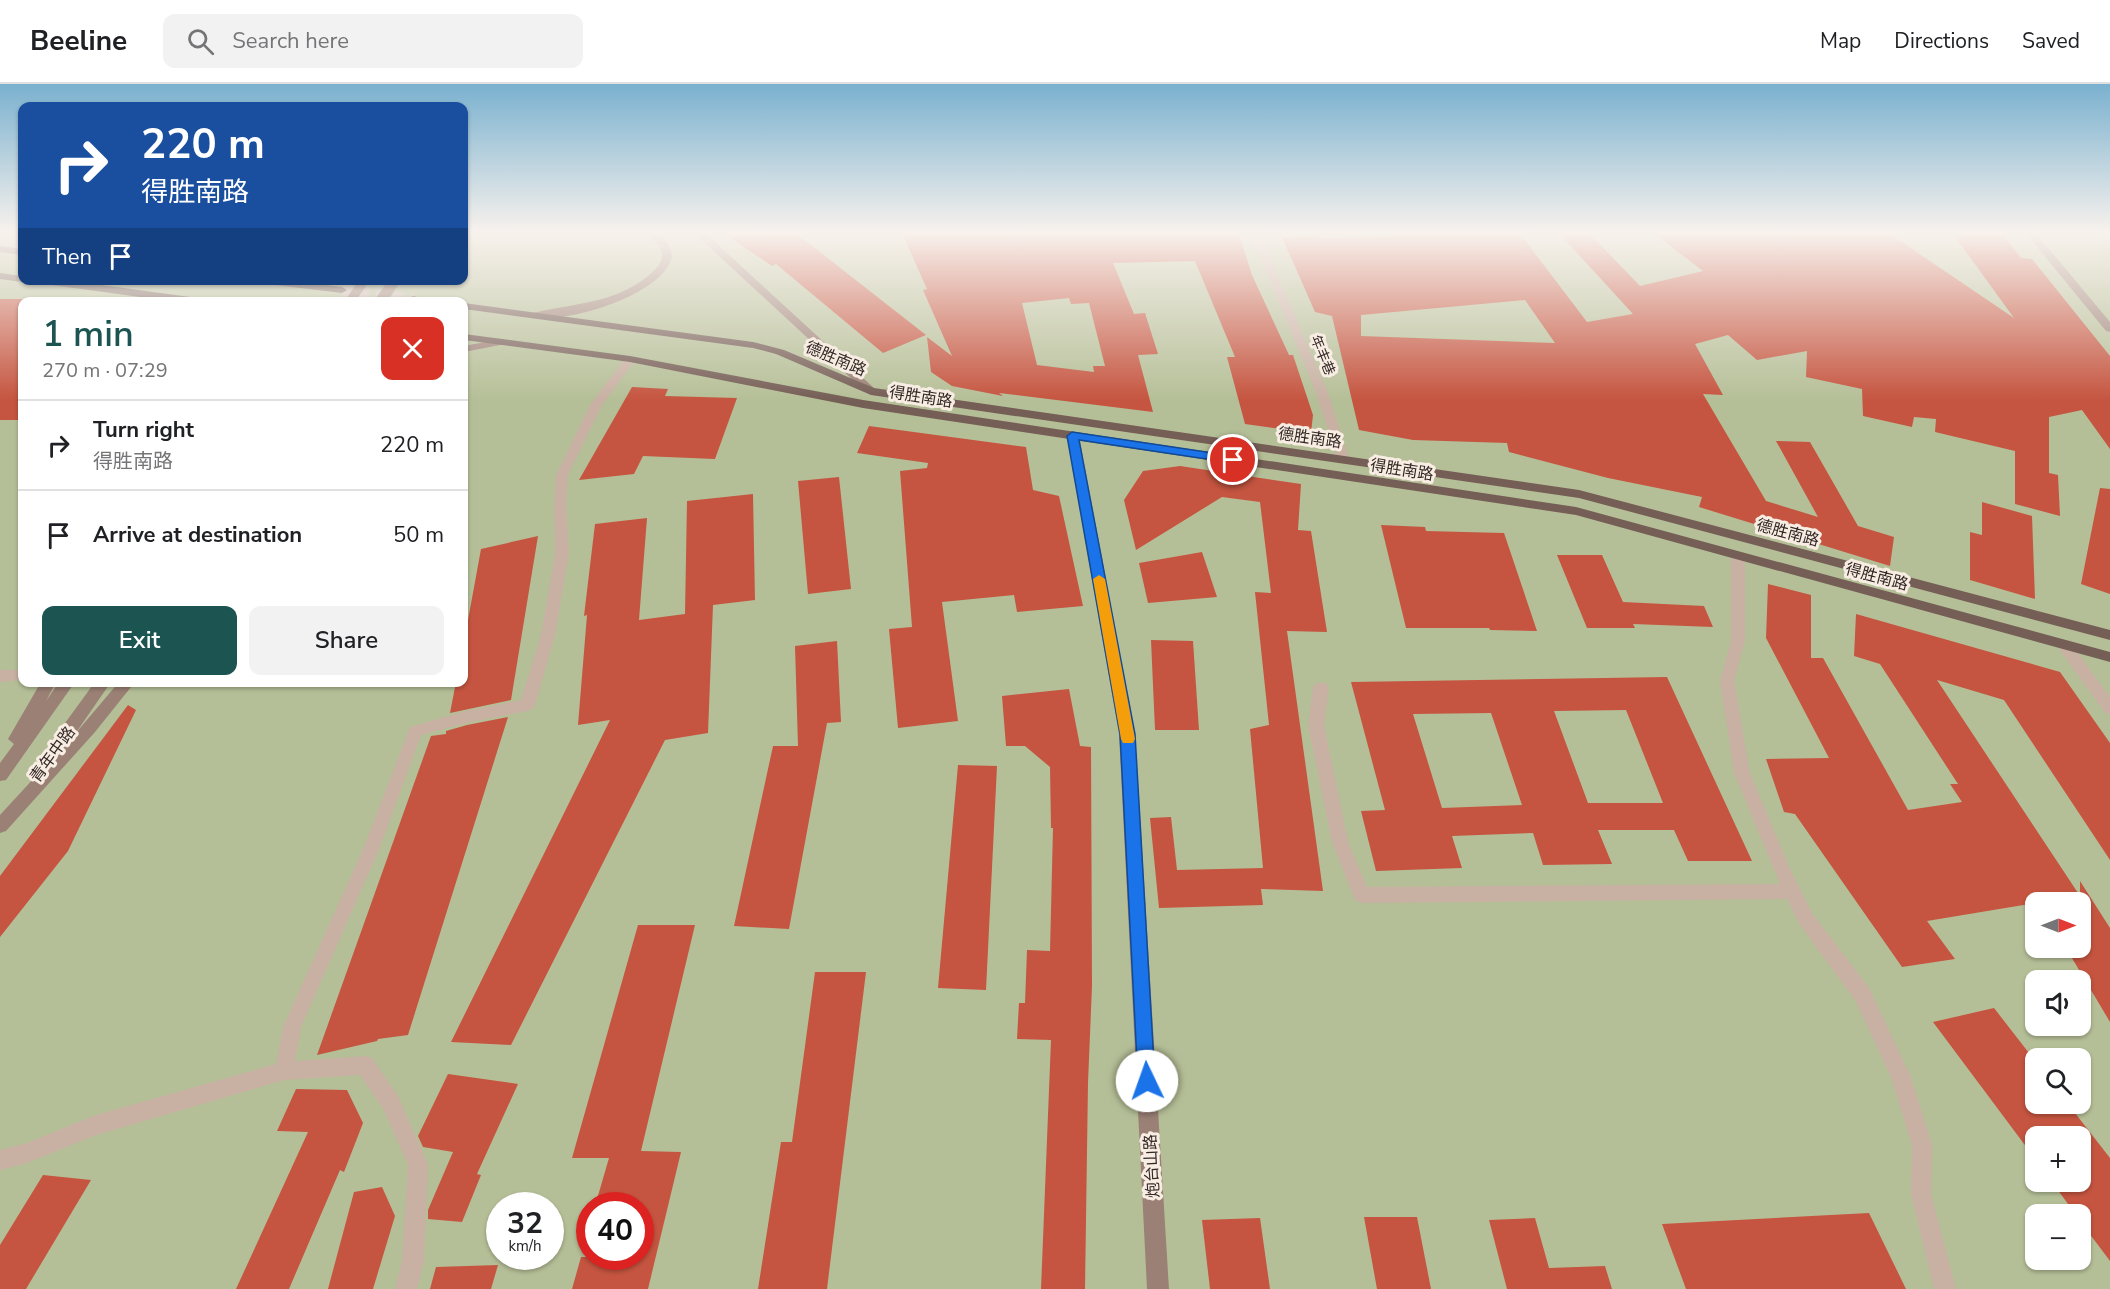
<!DOCTYPE html>
<meta charset="utf-8">
<style>
body{margin:0;font-family:"Nunito Sans","Noto Sans SC",sans-serif;background:#f2f2f2;color:#202124;height:100vh;display:flex;flex-direction:column;font-size:22px;white-space:nowrap}
*{box-sizing:border-box;margin:0}
p{font-size:20px;color:#757577}
.icon{flex:none;width:33px;height:33px;fill:none;stroke:currentColor;stroke-width:2;stroke-linecap:round;stroke-linejoin:round}
.map{position:relative;flex:1;overflow:hidden}
.sheet{position:absolute;left:18px;top:213px;width:450px;height:390px;display:flex;flex-direction:column;background:#fff;border-radius:12px;box-shadow:0 2px 4px #0004}
.sheet>*{flex:none}
.top-card{position:absolute;left:18px;top:18px;width:450px;height:183px;border-radius:12px;box-shadow:0 2px 4px #0004;background:#1a4fa0;color:#fff;overflow:hidden}
.needle{width:39px;rotate:90deg}
.fabs{position:absolute;left:2025px;top:808px;display:grid;gap:12px}
.fabs a{display:grid;place-items:center;width:66px;height:66px;border-radius:12px;background:#fff;box-shadow:0 2px 4px #0004;font-size:30px}
.speed{position:absolute;left:486px;top:1108px;display:flex;gap:12px;font-size:30px;font-weight:700;text-align:center}
.speed>*{display:grid;place-content:center;width:78px;height:78px;border-radius:50%;background:#fff;box-shadow:0 2px 4px #0004;line-height:1}
.speed small{font-size:15px;font-weight:400}
.speed .limit{border:9px solid #d22;background:#fff;color:#111}
.pin{position:absolute;display:grid;place-items:center;width:51px;height:51px;color:#fff;margin:-26px;border:3px solid #fff;border-radius:50%;box-shadow:0 2px 6px #0007}
.me{position:absolute;width:66px;margin:-33px;rotate:357deg;stroke-linejoin:round;filter:drop-shadow(0 0 4px #0008)}
.turn{display:flex;align-items:center;gap:21px;height:126px;padding:0 24px;font-size:27px}
.turn .icon{width:78px;height:78px;stroke-width:2.5}
.turn b{display:block;font-size:42px;line-height:51px}
.then{display:flex;align-items:center;height:57px;padding:0 24px;background:#0003;gap:12px;font-size:22px}
.round{display:grid;place-items:center;flex:none;width:63px;height:63px;border-radius:12px;background:#f2f2f2}
.summary{display:flex;align-items:center;justify-content:space-between;height:102px;padding:0 24px}
h1{font-size:36px;font-weight:600;line-height:45px;color:#1c5452}
.action{display:flex;gap:12px;margin-top:auto;padding:12px 24px}
.action a{flex:1;height:69px;border-radius:12px;background:#1c5452;color:#fff;font-size:24px;font-weight:600;line-height:69px;text-align:center}
.action a+a{background:#f2f2f2;color:#202124}
ul{padding:0;list-style:none}
li{display:flex;align-items:center;gap:18px;height:90px;padding:0 24px;border-top:2px solid #e0e0e0}
li div{flex:1}
li b{display:block;font-size:22px}
li em{font-style:normal}
header{display:flex;align-items:center;gap:36px;box-sizing:border-box;height:84px;padding:0 30px;background:#fff;border-bottom:2px solid #e0e0e0}
header strong{font-size:28px}
nav{display:flex;gap:33px;margin-inline-start:auto;font-size:21px}
.search{width:420px;height:54px;background:#f2f2f2;display:flex;align-items:center;gap:15px;box-sizing:border-box;padding:0 21px;border-radius:12px;color:#757577;font-size:22px}
.map>svg:first-child{display:block}
</style>
<header>
<strong>Beeline</strong>
<div class="search"><svg class="icon" aria-label="search" viewBox="0 0 24 24"><circle cx="10" cy="10" r="6"/><path d="M15 15l6 6"/></svg>Search here</div>
<nav><a>Map</a><a>Directions</a><a>Saved</a></nav>
</header>
<div class="map">
<svg width="2110" height="1205" viewBox="0 0 2110 1205">
<rect width="100%" height="100%" fill="#f0e2d7"/>
<path fill="#b5bf97" fill-rule="evenodd" d="M0 147H22V196H464V147H2110V1205H0ZM22 218H464V598H22ZM2036 819H2080V864H2036ZM2036 897H2080V942H2036ZM2036 975H2080V1020H2036ZM2036 1053H2080V1098H2036ZM500 1122H550V1173H500ZM590 1122H640V1173H590ZM2036 1131H2080V1176H2036Z"/>
<g fill="#c55540" fill-rule="evenodd">
<polygon points="720,147 793,147 926,251 883,269 776,180 772,182"/>
<path d="M901 147H1238L1252 191 1289 271H1293L1313 331 1311 349 1245 340 1227 273H1235L1195 177 1113 179 1134 230 1145 229 1158 270 1138 271 1153 328 999 309 1003 312 952 302 931 288 927 253 952 272 923 206 927 205ZM1069 214 1071 220 1089 219 1105 282H1093L1094 288 1037 281 1022 219Z"/>
<path d="M1416 147H1457L1459 150 1518 147 1587 238 1633 230 1557 147H1587L1640 202 1703 187 1651 147H1893V152L2014 234 1951 147H2000L2021 174 2032 175 2110 272V365L2082 326 2049 333V389L2058 391 2060 432 2015 420V367L1935 348 1936 335 1914 333 1912 343 1863 332 1862 305 1806 293 1807 267 1757 276 1728 251 1695 260 1723 311 1703 310 1766 417 1818 433 1776 357 1810 358 1858 442 1894 453 1890 482 1699 423 1702 413 1608 394 1509 368 1507 359 1413 356 1359 346 1332 232 1315 228 1282 153 1320 151 1323 155 1418 150ZM1525 216 1555 259 1361 252V231Z"/>
<rect x="0" y="215" width="22" height="121"/>
<polygon points="632,303 668,305 665,312 737,314 715,375 643,372 634,390 579,396"/>
<polygon points="869,342 1026,363 1033,406 1059,412 1083,522 1017,528 1014,511 942,518 958,637 898,644 889,545 912,543 900,387 927,384 928,379 857,369"/>
<polygon points="1180,382 1301,400 1298,446 1311,447 1327,548 1287,547 1323,807 1261,805 1263,821 1159,824 1150,734 1171,733 1177,786 1263,784 1250,645 1269,641 1255,508 1271,509 1260,418 1222,413 1136,466 1124,416 1143,387"/>
<polygon points="839,393 851,505 808,510 798,397"/>
<polygon points="2100,404 2110,405 2110,510 2081,500"/>
<polygon points="753,410 755,516 713,521 708,649 665,656 511,961 451,958 610,636 578,641 587,531 584,532 595,440 647,434 639,536 685,530 687,417"/>
<polygon points="1982,418 2032,432 2035,515 1970,496 1970,448 1982,451"/>
<polygon points="1381,441 1425,443 1426,447 1504,449 1537,547 1490,546 1489,544 1406,544"/>
<polygon points="538,452 511,616 450,629 456,598 464,598 464,558 481,465"/>
<polygon points="1202,468 1217,513 1148,519 1139,479"/>
<polygon points="1557,471 1602,471 1623,518 1704,522 1713,543 1633,540 1635,544 1587,544"/>
<polygon points="1768,500 1811,511 1811,574 1823,574 1908,726 1962,718 1950,700 1958,700 1880,580 1854,572 1856,530 2060,588 2110,659 2110,776 2004,616 1937,596 2080,812 2080,797 2110,844 2110,938 2066,864 2080,864 2080,819 2036,819 1927,837 1955,875 1902,883 1795,730 1784,728 1766,675 1829,674 1766,554"/>
<polygon points="1151,556 1193,557 1199,646 1155,646"/>
<polygon points="837,557 841,638 827,639 789,845 734,842 773,662 798,662 795,562"/>
<path d="M1667 593 1752 777H1688L1674 746H1598L1612 780 1543 781 1533 749 1452 752 1462 784 1376 787 1361 727 1385 726 1351 598ZM1626 626 1663 719H1588L1554 627ZM1491 629 1522 721 1442 724 1413 630Z"/>
<polygon points="1069,605 1080,662 1091,663 1092,902 1088,999 1085,1205 1041,1205 1051,956 1017,955 1019,919 1025,919 1027,866 1050,867 1053,744 1051,744 1050,683 1025,662 1006,662 1002,612"/>
<polygon points="128,621 136,626 68,767 0,853 0,792"/>
<polygon points="508,633 408,951 378,955 377,957 317,971 431,652 446,650 446,647 467,641"/>
<polygon points="958,681 997,682 986,906 938,904"/>
<polygon points="638,841 695,841 641,1067 681,1068 648,1205 572,1205 581,1173 640,1173 640,1122 595,1122 609,1074 572,1074"/>
<polygon points="815,888 866,888 827,1205 758,1205 781,1058 792,1058"/>
<polygon points="1994,924 2036,978 2036,1020 2068,1020 2110,1074 2110,1177 2080,1137 2080,1131 2076,1131 2052,1098 2080,1098 2080,1053 2036,1053 2036,1076 1933,938"/>
<polygon points="448,990 518,1000 477,1090 481,1091 462,1138 428,1135 428,1126 453,1068 423,1063 418,1052"/>
<polygon points="296,1005 347,1006 363,1039 344,1088 340,1086 289,1205 236,1205 308,1048 277,1047"/>
<polygon points="43,1091 91,1096 26,1205 0,1205 0,1161"/>
<polygon points="382,1103 395,1132 373,1205 328,1205 354,1108"/>
<polygon points="1869,1129 1906,1205 1686,1205 1662,1140"/>
<polygon points="1364,1133 1417,1133 1431,1205 1377,1205"/>
<polygon points="1260,1134 1270,1205 1210,1205 1202,1136"/>
<polygon points="1535,1134 1549,1184 1605,1182 1612,1205 1507,1205 1489,1136"/>
<polygon points="498,1181 491,1205 430,1205 436,1183"/>
</g>
<g fill="none" stroke-linecap="round" stroke-linejoin="round">
<polyline stroke="#cabdb3" stroke-width="11" stroke-dasharray="11 6" stroke-linecap="butt" points="342,206 413,215"/>
<g fill="#c8b1a3" fill-rule="evenodd">
<polygon points="1252,147 1262,147 1272,178 1328,309 1349,374 1347,377 1339,377 1337,374 1316,309 1262,178"/>
<polygon points="630,272 636,275 602,321 568,391 566,421 569,469 555,551 535,621 532,625 527,627 466,639 421,651 380,763 301,943 295,977 365,972 372,974 398,1012 425,1074 428,1081 424,1176 417,1205 395,1205 402,1176 408,1081 384,1026 360,991 284,996 96,1051 27,1079 0,1086 0,1066 27,1059 96,1031 276,980 283,943 364,763 410,643 466,627 521,616 541,551 555,469 554,421 556,391 590,321 626,273"/>
<polygon points="1738,467 1745,472 1745,557 1734,597 1750,689 1790,785 1812,829 1869,904 1910,991 1932,1061 1931,1110 1956,1205 1934,1205 1911,1110 1912,1061 1891,993 1855,916 1800,841 1787,815 1361,819 1355,816 1332,758 1308,641 1313,603 1316,599 1326,599 1329,603 1324,641 1348,758 1367,803 1780,800 1734,689 1720,597 1731,557 1731,472"/>
<polygon points="2064,556 2069,557 2110,613 2110,631 2105,629 2059,565 2057,561 2059,557"/>
<polygon points="0,586 22,586 22,596 0,598"/>
</g>
<g fill="#9b8075" fill-rule="evenodd">
<path d="M645 147H656C664 154 671 161 672 173 663 211 567 240 533 233V229C574 219 613 220 648 192 655 186 663 179 662 169 661 160 651 154 645 147Z"/>
<polygon points="692,147 703,147 875,305 875,309 867,309"/>
<polygon points="2024,147 2034,147 2110,238 2110,248 2106,247"/>
<polygon points="359,196 370,196 355,218 344,218"/>
<polygon points="501,255 505,256 505,260 464,268 464,262"/>
<polygon points="1073,348 1079,352 1135,650 1169,1205 1147,1205 1119,650 1067,352"/>
<polygon points="41,598 56,598 46,617 59,598 75,598 6,696 0,697 0,679 14,660 8,655"/>
<polygon points="95,598 111,598 75,650 119,598 135,598 95,648 6,747 0,749 0,731 35,693 31,688 33,683"/>
</g>
<g fill="#755e56" fill-rule="evenodd">
<polygon points="0,162 22,165 22,171 0,168"/>
<polygon points="0,189 22,192 22,196 26,196 22,198 0,195"/>
<polygon points="32,196 65,196 205,215 210,218 177,218 37,199"/>
<polygon points="254,196 289,196 342,203 347,206 342,209 259,199"/>
<polygon points="413,212 438,218 409,217 408,215"/>
<polygon points="464,219 753,258 784,266 874,304 1579,406 2110,546 2110,556 1579,414 871,311 776,270 753,264 464,225"/>
<polygon points="464,250 630,272 863,316 1576,423 2110,568 2110,578 1576,431 863,324 630,278 464,256"/>
</g>
<polyline stroke="#9b8075" stroke-width="11" points="380,218 395,196"/>
</g>
<linearGradient id="sky" x2="0" y2="1"><stop stop-color="#7ab1cf"/><stop offset="0.47" stop-color="#f8f2ed"/><stop offset="1" stop-color="#f8f2ed" stop-opacity="0"/></linearGradient>
<rect width="2110" height="316" fill="url(#sky)"/>
<polygon fill="#1a73e8" stroke="#114b97" stroke-width="1.5" points="1072,348 1233,372 1238,376 1233,379 1079,356 1135,650 1155,997 1153,1003 1147,1006 1140,1003 1138,997 1120,650 1067,352"/>
<polygon fill="#f59e0b" points="1099,491 1105,495 1135,655 1133,659 1123,659 1121,655 1093,495"/>
<g text-anchor="middle" stroke-width="6" stroke-linejoin="round" paint-order="stroke">
<g font-size="14" fill="#332825" stroke="#f8ede3">
<text transform="translate(1323 271) rotate(68)" y="5">年丰巷</text>
</g>
<g font-size="16" fill="#332825" stroke="#f8ede3">
<text transform="translate(836 274) rotate(23)" y="6">德胜南路</text>
<text transform="translate(921 312) rotate(9)" y="6">得胜南路</text>
<text transform="translate(1310 353) rotate(8)" y="6">德胜南路</text>
<text transform="translate(1402 385) rotate(9)" y="6">得胜南路</text>
<text transform="translate(1788 448) rotate(15)" y="6">德胜南路</text>
<text transform="translate(1877 492) rotate(15)" y="6">得胜南路</text>
<text transform="translate(52 670) rotate(-54)" y="6">青年中路</text>
<text transform="translate(1151 1082) rotate(-93)" y="6">炮台山路</text>
</g>
</g>
</svg>
<div class="fabs">
<a><svg class="needle" viewBox="-14 -14 28 28"><path d="M0-13l5 13h-10z" fill="#e53935"/><path d="M0 13l5-13h-10z" fill="#757577"/></svg></a>
<a><svg class="icon" aria-label="sound" viewBox="0 0 24 24"><path d="M4 9h4l5-4v14l-5-4H4zM17 9q2 3 0 6"/></svg></a>
<a><svg class="icon" aria-label="search" viewBox="0 0 24 24"><circle cx="10" cy="10" r="6"/><path d="M15 15l6 6"/></svg></a>
<a>+</a>
<a>−</a>
</div>
<div class="speed"><div>32<small>km/h</small></div><div class="limit">40</div></div>
<div class="pin" style="left:1233px;top:376px;background:#d93025"><svg class="icon" aria-label="arrive" viewBox="0 0 24 24"><path d="M6 21V4h12l-3 4 3 4H6"/></svg></div>
<svg class="me" style="left:1147px;top:997px" viewBox="-20 -20 40 40"><circle r="19" fill="#fff"/><path d="M0-13L10 11 0 6-10 11z" fill="#1a73e8"/></svg>
<div class="top-card">
<div class="turn"><svg class="icon" aria-label="right" viewBox="0 0 24 24"><path d="M7 20v-9h11M14 6l5 5-5 5"/></svg><div><b>220 m</b>得胜南路</div></div>
<div class="then">Then<svg class="icon" aria-label="arrive" viewBox="0 0 24 24"><path d="M6 21V4h12l-3 4 3 4H6"/></svg></div>
</div>
<section class="sheet">
<div class="summary"><div><h1>1 min</h1><p>270 m · 07:29</p></div><a class="round" style="background:#d93025;color:#fff"><svg class="icon" aria-label="close" viewBox="0 0 24 24"><path d="M6 6l12 12M18 6L6 18"/></svg></a></div>
<ul>
<li><svg class="icon" aria-label="right" viewBox="0 0 24 24"><path d="M7 20v-9h11M14 6l5 5-5 5"/></svg><div><b>Turn right</b><p>得胜南路</p></div><em>220 m</em></li>
<li><svg class="icon" aria-label="arrive" viewBox="0 0 24 24"><path d="M6 21V4h12l-3 4 3 4H6"/></svg><div><b>Arrive at destination</b></div><em>50 m</em></li>
</ul>
<div class="action"><a>Exit</a><a>Share</a></div>
</section>
</div>
